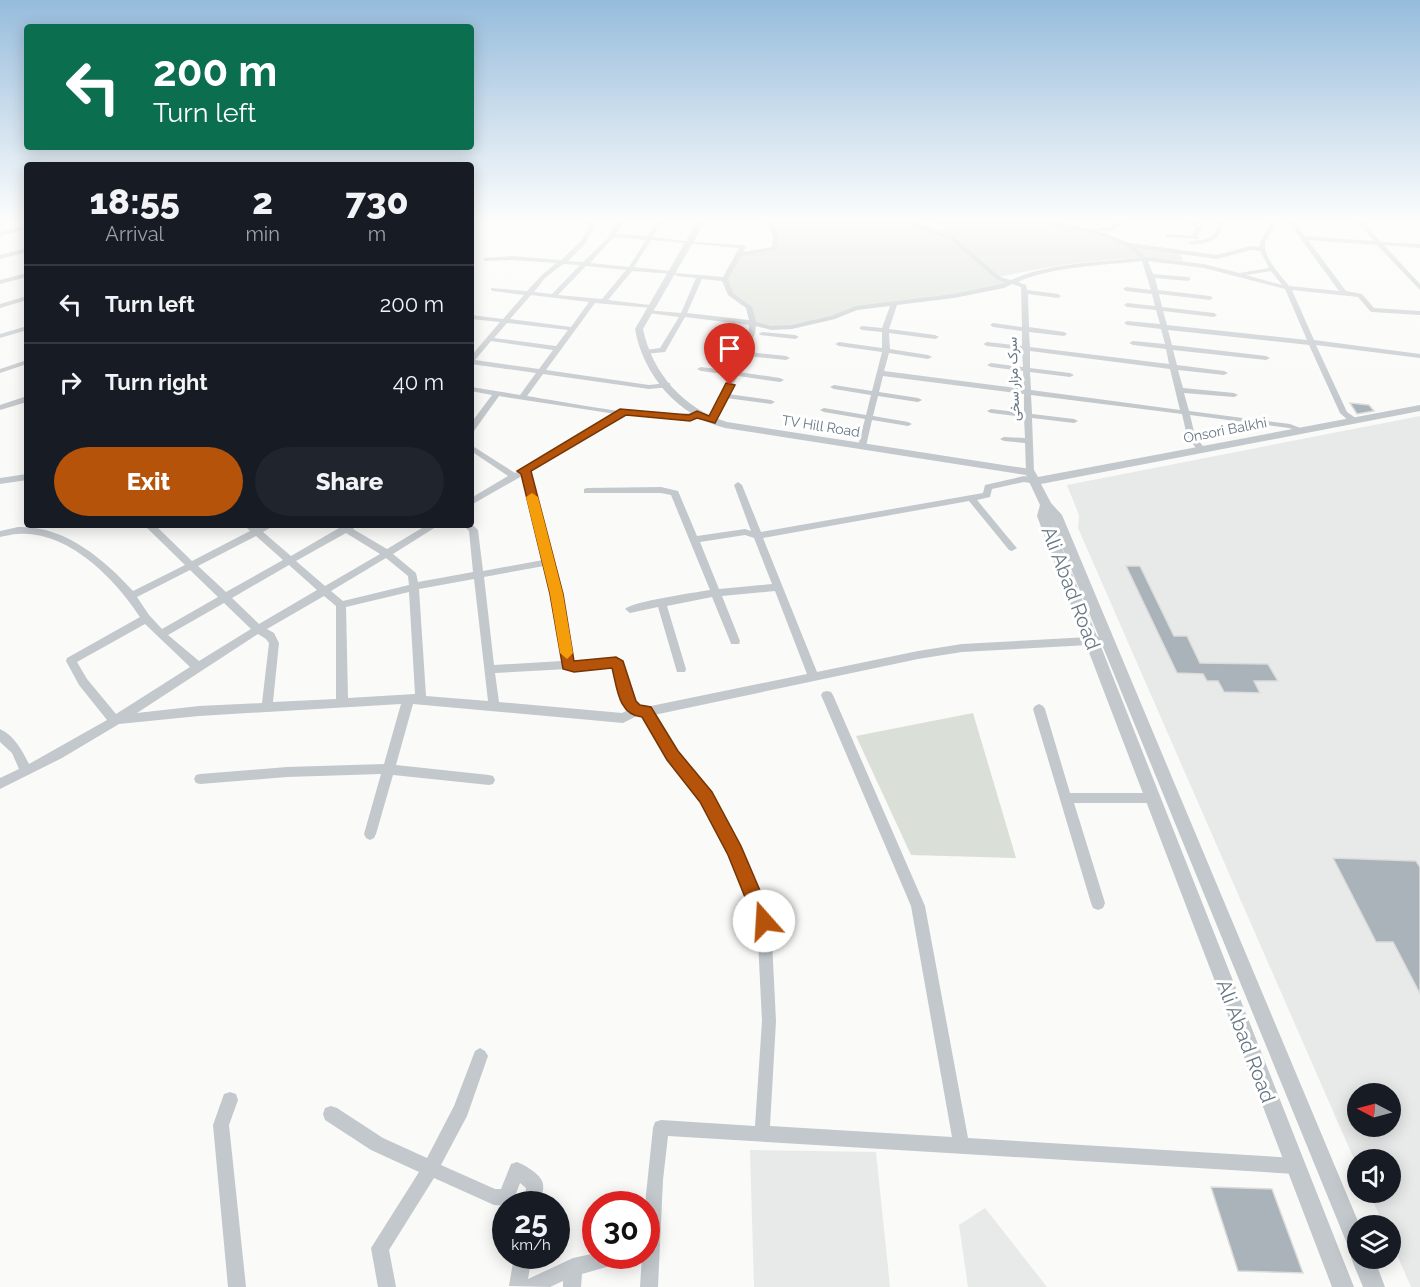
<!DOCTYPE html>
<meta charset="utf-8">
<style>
body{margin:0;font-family:Raleway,Vazirmatn,sans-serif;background:#20242c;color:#f1f3f6;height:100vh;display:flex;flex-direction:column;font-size:22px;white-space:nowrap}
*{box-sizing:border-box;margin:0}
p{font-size:20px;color:#9ea1a6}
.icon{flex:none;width:33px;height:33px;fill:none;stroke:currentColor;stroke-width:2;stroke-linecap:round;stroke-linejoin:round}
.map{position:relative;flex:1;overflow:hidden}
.drawer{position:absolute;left:24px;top:162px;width:450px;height:366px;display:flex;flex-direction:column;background:#171b24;border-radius:6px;box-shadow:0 3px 15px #0003}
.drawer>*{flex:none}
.hud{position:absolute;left:24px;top:24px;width:450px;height:126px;border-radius:6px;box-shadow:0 3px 15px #0003;background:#0b6e4f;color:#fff;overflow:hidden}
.needle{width:39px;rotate:276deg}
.buttons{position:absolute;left:1347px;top:1083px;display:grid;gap:12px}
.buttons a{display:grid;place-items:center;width:54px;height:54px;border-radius:50%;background:#171b24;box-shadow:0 3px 15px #0003;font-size:30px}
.speed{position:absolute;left:492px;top:1191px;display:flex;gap:12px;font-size:30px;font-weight:700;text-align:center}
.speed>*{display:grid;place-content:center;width:78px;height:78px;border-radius:50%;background:#171b24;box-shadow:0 3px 15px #0003;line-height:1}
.speed small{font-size:15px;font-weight:400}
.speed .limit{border:9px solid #d22;background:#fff;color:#111}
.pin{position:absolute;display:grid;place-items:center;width:51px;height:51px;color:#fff;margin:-62px -26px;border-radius:50% 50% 50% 0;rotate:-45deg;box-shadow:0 0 6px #0007}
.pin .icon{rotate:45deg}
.me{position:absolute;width:66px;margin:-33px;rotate:341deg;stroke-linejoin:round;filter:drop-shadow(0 0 4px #0008)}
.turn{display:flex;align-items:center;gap:21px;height:126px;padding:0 30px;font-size:27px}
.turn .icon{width:78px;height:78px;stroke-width:2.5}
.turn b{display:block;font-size:42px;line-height:51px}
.eta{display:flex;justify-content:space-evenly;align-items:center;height:102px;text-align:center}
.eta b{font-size:36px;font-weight:800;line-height:42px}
.primary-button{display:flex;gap:12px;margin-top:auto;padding:12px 30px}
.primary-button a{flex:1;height:69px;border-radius:36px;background:#b45309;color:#fff;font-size:24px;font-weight:800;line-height:69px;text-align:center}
.primary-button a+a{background:#20242c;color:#f1f3f6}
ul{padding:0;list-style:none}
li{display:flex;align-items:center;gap:18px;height:78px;padding:0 30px;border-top:2px solid #363941}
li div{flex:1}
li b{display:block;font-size:22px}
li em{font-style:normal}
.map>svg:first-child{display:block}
</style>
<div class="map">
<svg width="1420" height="1287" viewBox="0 0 1420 1287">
<rect width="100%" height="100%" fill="#fafaf8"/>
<g fill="#e8e9e9" fill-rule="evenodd">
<path d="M1420 416V1287H1411L1391 1241 1390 1226 1384 1225 1369 1193 1390 1192V1160H1358L1357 1166 1078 528 1079 515 1067 485ZM1358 1094H1390V1126H1358Z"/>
<polygon points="750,1150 876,1152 890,1287 754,1287"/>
<polygon points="985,1208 1047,1287 968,1287 959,1225"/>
</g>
<g fill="#dadfd7">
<path d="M760 220H909L941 231 945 228 928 220H1041L1118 241 1129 247 1179 251 1183 261C1120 254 1056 264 995 278L1009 283 954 296 856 308 823 321 771 328 753 323C746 298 733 303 725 279L739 255 775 248 776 237 768 221Z"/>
<polygon points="973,713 1016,858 911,855 856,736"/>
</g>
<g fill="#aab3b9" stroke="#dcdcda" stroke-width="1.5">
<polygon points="1350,403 1369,405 1374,411 1357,414"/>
<polygon points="1126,566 1140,566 1174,636 1187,636 1200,663 1268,664 1278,681 1254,681 1260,693 1224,692 1218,681 1207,681 1203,674 1177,673"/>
<polygon points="1333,858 1416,861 1420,867 1420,994 1393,942 1376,942"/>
<polygon points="1211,1187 1272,1189 1303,1273 1238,1271"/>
</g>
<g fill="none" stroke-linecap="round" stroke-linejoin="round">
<g fill="#c3c8cc" fill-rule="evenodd">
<path d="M586 220H592L594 228 586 243 568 261 583 262 608 238 618 220H624L616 234 648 236 658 220H664L653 237 692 242 743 245 746 247 743 252 772 247 773 237 768 223 757 220 772 221 779 237 777 249 741 256 728 279 733 293 752 307 756 322 771 326 792 325 831 316 856 306 954 294 1006 283 996 279 951 240 896 220H905L955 238 1000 277 1011 280C1047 263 1100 262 1140 258 1117 229 1067 234 1037 220H1048L1092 230C1098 227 1101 228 1108 227 1115 226 1119 220 1128 220L1113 230 1097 231 1130 243 1217 255 1251 246 1259 247C1260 236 1270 231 1271 220H1277C1276 229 1269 233 1266 241 1260 255 1282 276 1289 286L1339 291 1287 220H1293L1305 236 1374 241 1355 220H1361L1381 242 1420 244V248L1384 245 1420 284V290L1377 245 1308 240 1346 291 1362 294 1374 308 1420 311V315L1372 312 1370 311 1358 297 1292 290 1314 340 1420 354V358L1316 345 1347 412 1357 419V423H1351L1340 413 1309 345 1168 330 1172 345 1266 356 1270 358 1266 360 1173 350 1177 365 1224 371 1228 373 1224 375 1178 370 1183 388 1234 393 1238 395 1234 397 1184 393 1189 411 1290 424 1308 431 1304 433 1289 428 1190 415 1195 436 1206 450 1202 453 1199 452 1187 436 1182 414 1031 395 1032 414 1074 419 1078 421 1074 423 1032 418 1034 472 1030 475 1026 472 1025 443 1004 441 1000 439 1004 437 1025 438 1024 417 991 413 987 411 991 409 1024 413V394L883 376 879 392 918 398 922 400 918 402 878 396 873 416 908 422 912 424 908 426 872 420 866 446 862 448H859L858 446 865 419 824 412 820 410 824 408 866 415 871 395 834 389 830 387 834 385 872 391 882 352 839 346 835 344 839 342 882 348V332L862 330 859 328 862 326 882 328 890 306 857 310 835 319 792 329 771 330 756 326 755 333 748 352 786 356 790 358 786 360 746 356 739 372 780 378 784 380 780 382 738 376 728 394 771 400 775 402 771 404 726 398 714 422H708L707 420 731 375 701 371 697 369 701 367 732 371 739 355 738 353 741 351 749 333V325L685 317 665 352 645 354 641 352 645 350 660 348 679 317 648 313 645 311 646 310 681 313 696 278 677 276 674 274 675 273 723 277 739 248 651 240 634 267 670 271 672 272V274L632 271 608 300 650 305 652 306V308L595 303 546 370 649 385 667 383H670V387L649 389 543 374 527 396C577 404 648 420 697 412L701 414 700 416 683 419 625 415 529 471 561 594 573 662 616 658 620 659 634 702 639 707H646L807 674 775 591 722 596 740 641 739 644H731L730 641 712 597 667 606 686 669 685 672H677L658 607 630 613 625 609C634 601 693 593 710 590L671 495 661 493H584V489L587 488 661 487 678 491 697 536 745 529 751 531 734 485 738 482 742 485 761 532 983 493 985 485 1024 476 1039 479 1040 481 1036 484 1024 482 992 489 990 497 977 500 1015 546 1017 548 1012 551 1009 550 969 501 763 538 817 672 918 651 962 644 1107 636 1111 637 1112 640 1111 643 1107 644 962 652 918 659 654 715 676 751 710 793 740 847 771 921 776 1021 770 1126 952 1137 911 906 821 695 823 692 827 691 831 692 833 695 925 906 968 1138 1295 1158 1301 1160 1303 1166 1301 1172 1295 1174 668 1136 663 1180 658 1287H640L642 1256H646V1204H645L653 1128 655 1122 661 1120 755 1126 762 1021 757 921 730 854 702 801 668 759 643 716H637L623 723 413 704 396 765 489 775 493 776 495 780 493 784 489 785 393 775 376 834 374 838 370 840 366 838 364 834 381 774 287 777 200 784 196 783 194 779 196 775 200 774 287 767 384 764 401 704 199 716 119 724 62 758 0 789V778L19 769 12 753 0 742V729C15 736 22 751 29 764L107 720 79 685 66 661 67 658 140 617C115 579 69 531 18 534 12 534 6 536 0 537V531C6 530 12 528 18 527 64 525 104 559 133 591L185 565 144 525H155L192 561 250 531 244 525H255L258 527 263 525H275L263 532 291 556 339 528 340 525H357L353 529 387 549 427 525H439L393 554 416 573 418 582 473 572 469 531 463 525H471V523L478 530 483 571 543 560 522 476 471 505V498L508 476 471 451V445L515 473 616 414 499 396 474 431H471V423L492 395 471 391V387L520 395 536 373 471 364V356L500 322 471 319V315L503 319 524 295 493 291 491 290V288L527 291 541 276 556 263 512 260 486 261 484 260V258L512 256 561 260 581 241 588 228ZM614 237 646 240 629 267 590 263ZM1137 248 1217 259 1251 250 1260 251 1269 268 1239 273 1204 264 1145 257ZM1142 261 1151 290 1126 287 1123 289 1126 291 1152 294 1155 306 1127 303 1124 305 1127 307 1156 310 1160 324 1127 321 1124 323 1127 325 1161 329 1165 344 1133 341 1129 343 1133 345 1166 349 1169 364 1030 347 1029 332 1064 336 1067 334 1064 332 1029 327 1028 294 1058 298 1061 296 1058 294 1027 290 1026 285 1018 282C1049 267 1106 265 1142 261ZM1148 261 1204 268 1285 289 1307 340 1167 325 1163 311 1214 317 1217 315 1214 313 1162 307 1159 294 1210 300 1213 298 1210 296 1158 290 1155 278 1188 281 1191 279 1188 277 1153 274ZM563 264 580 265 552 294 534 292 545 278ZM586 266 626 270 602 299 558 295ZM1271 271 1282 285 1246 275ZM702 279 722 281 728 295 746 308 749 320 687 313ZM1012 284 1021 287 1022 327 993 323 990 325 993 327 1022 331V346L987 342 983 344 987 346 1022 350 1023 367 991 363 987 365 991 367 1023 371 1024 389 884 371 889 353 928 359 932 357 928 355 890 349 889 333 935 339 939 337 935 335 889 329 897 305 954 298 1004 288ZM531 295 589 302 571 327 510 319ZM507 323 568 330 556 346 494 338ZM491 341 553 350 539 369 475 360ZM1030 351 1170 369 1180 410 1031 390 1030 372 1070 377 1074 375 1070 373 1030 368ZM346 533 380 554 325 586 296 561ZM745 535 754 538 772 584 719 589 700 542ZM256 536 283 560 226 592 198 566ZM386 558 408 576 409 585 343 601 331 591ZM289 565 317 590 259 624 232 598ZM544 566 551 594 562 661 494 665 484 577ZM190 570 218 597 162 629 149 615 137 597ZM474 579 488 701 426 696 419 589ZM409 592 415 694 348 698 346 607ZM324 596 336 606V699L273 702 279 643 274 633 267 629ZM224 603 251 629 199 661 168 635ZM145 624 190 667 116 714 87 679 77 662ZM258 634 266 639 269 643 262 703 199 706 137 713ZM612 667 623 704 628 710 622 713 499 702 495 673 568 669 574 671Z"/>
<polygon points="1181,220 1189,220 1202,227 1203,228 1198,234 1199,239 1166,237 1166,235 1168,234 1193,236 1192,234 1197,228"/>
<path d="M1217 220H1223C1225 240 1205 245 1189 244V242C1204 239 1220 240 1217 220Z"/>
<polygon points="27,225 27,229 0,236 0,232"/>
<polygon points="27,248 27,252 0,259 0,255"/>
<polygon points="27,273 27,277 0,284 0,280"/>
<polygon points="27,296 27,300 0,308 0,304"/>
<polygon points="27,326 27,330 0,338 0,334"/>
<polygon points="762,332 795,335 799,337 795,339 760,335 759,334"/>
<polygon points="27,360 27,364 0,373 0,369"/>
<polygon points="24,397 27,397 27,402 0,410 0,405"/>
<polygon points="27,474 27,480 0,484 0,478"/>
<polygon points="1039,704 1043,706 1045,709 1070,793 1151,793 1155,794 1157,798 1155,802 1151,803 1074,803 1105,903 1103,908 1098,910 1093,908 1091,903 1033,709 1035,706"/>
<path d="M480 1048 485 1051 488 1056 467 1116 441 1165 495 1189H501L511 1164 517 1162C525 1165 542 1175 543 1184 544 1190 541 1199 540 1204H524L526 1188 520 1183 512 1204H506V1206L494 1205 434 1178 389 1250 396 1287H378L371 1248 419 1172 371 1150 325 1120 323 1114 325 1108 331 1106 337 1108 383 1138 427 1158 454 1106 475 1051Z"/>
<polygon points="230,1092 236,1094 238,1100 229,1125 246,1287 228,1287 213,1125 224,1094"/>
<polygon points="596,1253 596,1256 627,1256 624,1262 582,1274 581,1287 563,1287 563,1281 550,1287 509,1286 514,1256 532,1256 528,1279 573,1258"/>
</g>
<path fill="#c3c8cc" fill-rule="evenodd" d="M698 220H706L643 329C652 373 684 409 727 422L1030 469 1034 470 1038 477 1420 405V411L1041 484 1051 503 1062 515 1360 1226H1358V1258H1374L1385 1287H1363L1351 1258 1352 1256 1049 515 1354 1287H1332L1054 561 1037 516 1040 505 1026 475 725 428C679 416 643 376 635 329Z"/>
</g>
<linearGradient id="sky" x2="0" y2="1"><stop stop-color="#96bcdc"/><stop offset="0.55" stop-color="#fdfdfc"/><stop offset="1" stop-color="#fdfdfc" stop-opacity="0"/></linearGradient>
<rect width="1420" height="400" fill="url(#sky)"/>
<path fill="#b45309" stroke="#753606" stroke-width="1.5" d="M726 383 735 385 715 423 697 418 690 421 626 415 531 471 563 594 574 661 616 657 623 661 636 701 640 705 651 707 678 751 712 792 741 846 773 921 770 927 764 930 757 927 728 855 700 802 667 760 642 717C618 715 617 687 612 668L574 672 563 669 550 594 521 474 517 471 620 409 689 415 697 411 709 416Z"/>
<polygon fill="#f59e0b" points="532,493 538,497 563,594 573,653 567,659 560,653 550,594 526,497"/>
<g text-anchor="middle" stroke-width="6" stroke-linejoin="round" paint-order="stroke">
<g font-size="14" fill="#657683" stroke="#fff">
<text transform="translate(1013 379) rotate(-92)" y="5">سرک مزار سخی</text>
<text transform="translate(821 426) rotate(9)" y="5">TV Hill Road</text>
<text transform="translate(1225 430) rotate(-11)" y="5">Onsori Balkhi</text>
</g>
<g font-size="20" fill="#657683" stroke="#fff">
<text transform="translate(1071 588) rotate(69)" y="7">Ali Abad Road</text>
<text transform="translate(1246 1041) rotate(69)" y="7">Ali Abad Road</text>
</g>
</g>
</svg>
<div class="buttons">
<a><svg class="needle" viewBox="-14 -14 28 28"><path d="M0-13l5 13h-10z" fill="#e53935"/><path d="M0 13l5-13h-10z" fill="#9ea1a6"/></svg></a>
<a><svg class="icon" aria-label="sound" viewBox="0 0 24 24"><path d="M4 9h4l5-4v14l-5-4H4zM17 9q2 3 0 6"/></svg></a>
<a><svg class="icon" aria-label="layers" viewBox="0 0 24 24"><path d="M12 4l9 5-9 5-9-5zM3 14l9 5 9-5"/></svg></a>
</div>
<div class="speed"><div>25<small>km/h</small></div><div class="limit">30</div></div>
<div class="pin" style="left:730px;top:385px;background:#d93025"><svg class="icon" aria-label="arrive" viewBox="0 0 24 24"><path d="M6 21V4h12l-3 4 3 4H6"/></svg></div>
<svg class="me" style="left:764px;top:921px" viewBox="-20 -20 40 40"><circle r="19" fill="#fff"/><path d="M0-13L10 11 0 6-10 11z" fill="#b45309"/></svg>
<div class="hud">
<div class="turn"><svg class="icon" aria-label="left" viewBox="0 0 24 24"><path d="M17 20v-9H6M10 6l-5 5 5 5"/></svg><div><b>200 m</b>Turn left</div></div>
</div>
<section class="drawer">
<div class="eta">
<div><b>18:55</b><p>Arrival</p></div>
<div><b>2</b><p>min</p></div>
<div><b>730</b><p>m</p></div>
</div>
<ul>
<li><svg class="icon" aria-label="left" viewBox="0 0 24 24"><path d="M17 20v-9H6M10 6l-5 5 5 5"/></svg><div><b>Turn left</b></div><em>200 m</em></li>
<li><svg class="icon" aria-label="right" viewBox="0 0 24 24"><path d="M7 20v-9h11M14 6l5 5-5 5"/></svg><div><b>Turn right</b></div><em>40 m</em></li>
</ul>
<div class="primary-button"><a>Exit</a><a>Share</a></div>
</section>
</div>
